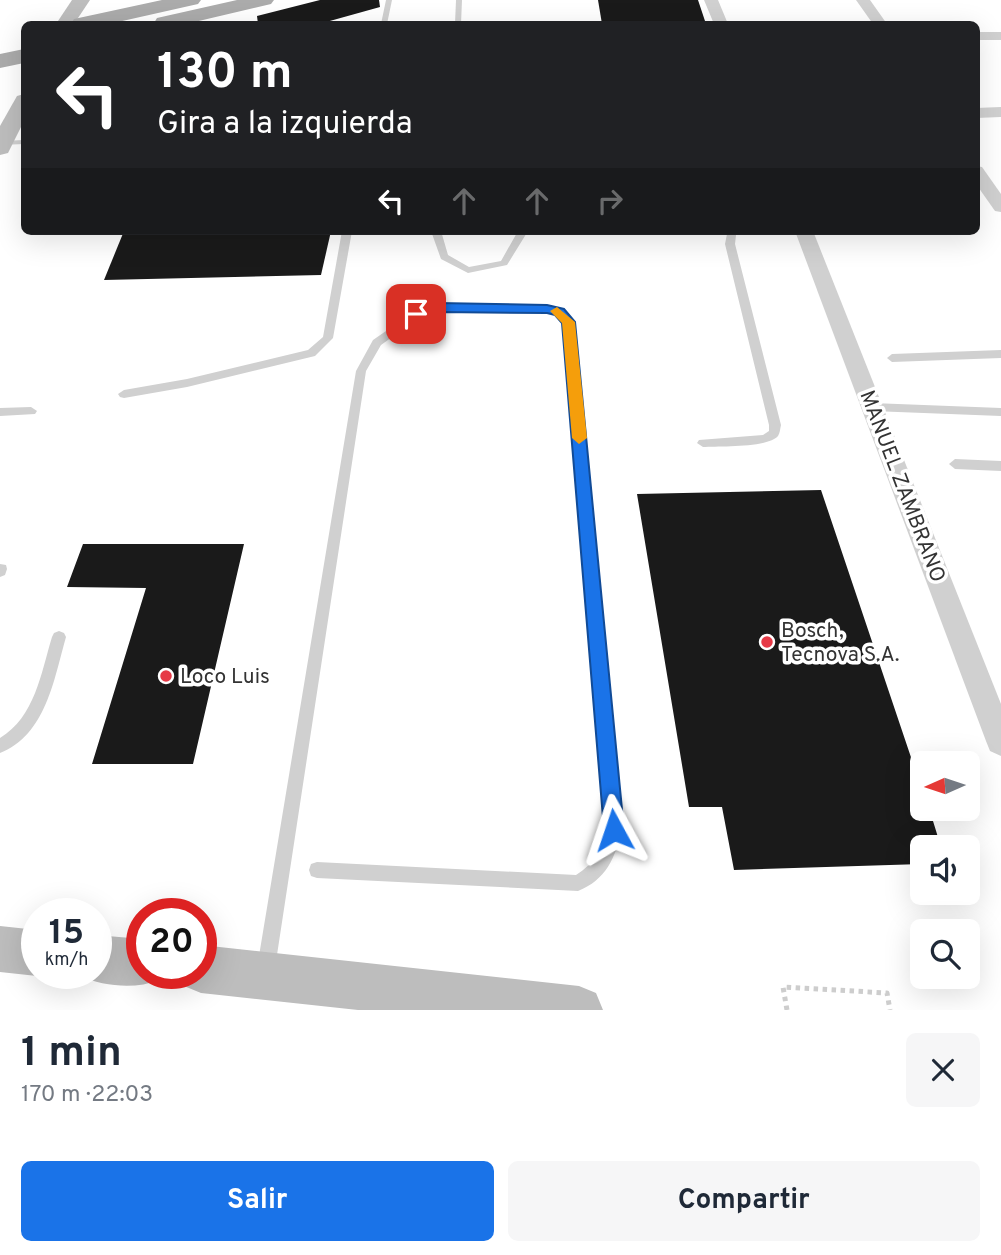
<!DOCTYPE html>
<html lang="es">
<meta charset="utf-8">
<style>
body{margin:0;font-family:Overpass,sans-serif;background:#f6f6f7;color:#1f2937;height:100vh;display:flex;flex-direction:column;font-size:26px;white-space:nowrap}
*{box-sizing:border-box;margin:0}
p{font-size:23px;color:#747a83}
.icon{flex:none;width:38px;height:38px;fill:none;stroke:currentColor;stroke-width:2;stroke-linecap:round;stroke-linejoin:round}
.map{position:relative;height:1010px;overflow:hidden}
.panel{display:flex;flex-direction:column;background:#fff;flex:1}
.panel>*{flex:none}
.banner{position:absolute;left:21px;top:21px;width:959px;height:214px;border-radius:10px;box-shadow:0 7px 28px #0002;background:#202124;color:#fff;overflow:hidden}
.needle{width:46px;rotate:267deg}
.buttons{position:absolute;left:910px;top:751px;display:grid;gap:14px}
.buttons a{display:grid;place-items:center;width:70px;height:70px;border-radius:10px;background:#fff;box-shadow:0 7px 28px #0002;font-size:35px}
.speed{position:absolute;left:21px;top:898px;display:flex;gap:14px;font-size:35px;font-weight:700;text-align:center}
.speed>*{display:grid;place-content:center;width:91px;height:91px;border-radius:50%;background:#fff;box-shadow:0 7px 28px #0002;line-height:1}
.speed small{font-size:18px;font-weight:400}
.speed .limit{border:10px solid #d22;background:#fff;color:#111}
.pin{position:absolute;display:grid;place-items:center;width:60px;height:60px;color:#fff;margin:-30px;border-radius:14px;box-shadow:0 4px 10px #0006}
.me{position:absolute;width:77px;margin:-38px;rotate:355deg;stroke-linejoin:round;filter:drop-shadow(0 0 5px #0008)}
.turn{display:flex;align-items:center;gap:24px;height:147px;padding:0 21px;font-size:32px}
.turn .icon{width:91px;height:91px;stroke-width:2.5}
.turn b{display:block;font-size:49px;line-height:60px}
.lanes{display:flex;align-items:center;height:66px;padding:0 21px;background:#0003;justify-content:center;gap:35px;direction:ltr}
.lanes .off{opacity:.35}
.round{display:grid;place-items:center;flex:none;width:74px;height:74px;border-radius:10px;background:#f6f6f7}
.headline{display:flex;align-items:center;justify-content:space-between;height:119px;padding:0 21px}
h1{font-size:42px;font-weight:700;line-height:52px}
.button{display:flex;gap:14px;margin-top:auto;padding:14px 21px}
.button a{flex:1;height:80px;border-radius:10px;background:#1a73e8;color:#fff;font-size:28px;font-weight:700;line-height:80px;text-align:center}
.button a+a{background:#f6f6f7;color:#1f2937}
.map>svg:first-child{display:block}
</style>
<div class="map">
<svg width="1001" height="1010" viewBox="0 0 1001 1010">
<rect width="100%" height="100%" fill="#fff"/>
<g fill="#1a1a1a">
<polygon points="320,0 379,0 380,7 319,24 258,24 257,16"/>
<polygon points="598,0 698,0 706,24 602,24"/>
<polygon points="124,231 331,231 321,275 104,280"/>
<polygon points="821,490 922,790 922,808 929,808 941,847 922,847 922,864 734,870 722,807 689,807 637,494"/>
<polygon points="83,544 244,544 193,764 92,764 146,588 67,587"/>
</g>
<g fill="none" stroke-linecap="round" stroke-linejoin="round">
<polyline stroke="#cdcdcd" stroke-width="5" stroke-dasharray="4.5 4.5" stroke-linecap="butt" points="787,1010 783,987 887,993 890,1010"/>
<g fill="#d0d0d0" fill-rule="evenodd">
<polygon points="386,0 392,0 387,24 381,24"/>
<polygon points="456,0 462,0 461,24 455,24"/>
<polygon points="24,140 24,144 0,145 0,141 3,141"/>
<polygon points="342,231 352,231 333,338 315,356 187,387 124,398 120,397 118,394 124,390 187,379 308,350 323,337"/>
<polygon points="431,231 441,231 448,255 469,267 501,261 518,231 528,231 507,265 468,273 441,259"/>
<path d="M731 231H743L736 235 735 244 781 425C780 429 780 433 778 436 768 448 719 446 703 447L697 443 699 440 763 435 769 431V425L725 244 727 234Z"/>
<path d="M437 305 547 306 564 310 574 322 622 830C615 858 606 880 578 891L317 878 311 876 309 870 311 864 317 862 576 875C595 863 601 850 606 830L564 323 557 315 547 312 438 311 420 317 381 345 366 371 275 968 272 974 266 977 260 974 257 968 356 371 373 340 412 313Z"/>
<polygon points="1001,350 1001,358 892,362 887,358 892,354"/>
<polygon points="872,403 1001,408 1001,416 872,411 866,407"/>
<polygon points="31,407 37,411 35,414 0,416 0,408"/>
<polygon points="955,459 1001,461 1001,471 955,469 949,464"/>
<polygon points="0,564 6,565 7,569 5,575 0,577"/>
<path d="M59 631 64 633 66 637C54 679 46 735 0 753V738C35 717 41 673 52 637L54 633Z"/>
</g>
<g fill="#d0d0d0" fill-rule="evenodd">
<polygon points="704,0 718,0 728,24 714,24"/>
<polygon points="856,0 870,0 887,24 873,24"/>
<rect x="976" y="32" width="25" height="8"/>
<polygon points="1001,107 1001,117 976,118 976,108"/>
<polygon points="976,166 982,167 1001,194 1001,212 995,211 976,184"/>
<polygon points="795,231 813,231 1001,704 1001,756 990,751 986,741"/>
</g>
<g fill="#bdbdbd" fill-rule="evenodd">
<polygon points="72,0 90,0 74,24 56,24"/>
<polygon points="24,94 24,121 8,153 0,155 0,126 17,96"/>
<polygon points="0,926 37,930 37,973 45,973 37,976 0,972"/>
<path d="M96 935 142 939V973H161L159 980C134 990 104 986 79 976L78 973H96Z"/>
<polygon points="201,945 579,986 596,993 603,1010 358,1010 201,993 184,986 179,973 201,973"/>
</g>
<g fill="#ababab" fill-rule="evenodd">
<polygon points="162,0 201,0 198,4 109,24 71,24 74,19"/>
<polygon points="237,0 274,0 271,4 186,24 154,23 157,18"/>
<polygon points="24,49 24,63 0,68 0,54"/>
</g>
</g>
<polygon fill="#1a73e8" stroke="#114b97" stroke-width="2" points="437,303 547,305 564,309 575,322 624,830 621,837 614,840 607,837 604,830 562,323 555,315 547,313 438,312 416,319 409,314 411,311"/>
<polygon fill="#f59e0b" points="557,307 575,322 587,438 579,444 572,438 562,323 550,311"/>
<g fill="#e63946" stroke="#fff" stroke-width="2.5">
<circle cx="767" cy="642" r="7"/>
<circle cx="166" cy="676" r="7"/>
</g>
<g text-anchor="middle" stroke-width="7" stroke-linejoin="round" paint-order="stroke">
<g font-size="21" fill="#333" stroke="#fff">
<text transform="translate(903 486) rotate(69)" y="7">MANUEL ZAMBRANO</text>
</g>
<g font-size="21" fill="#333" stroke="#fff" text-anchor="start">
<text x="781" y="637">Bosch,<tspan x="781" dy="24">Tecnova S.A.</tspan></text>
<text x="180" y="683">Loco Luis</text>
</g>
</g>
</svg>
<div class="buttons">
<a><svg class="needle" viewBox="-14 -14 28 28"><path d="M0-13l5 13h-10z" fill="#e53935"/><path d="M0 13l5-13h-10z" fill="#747a83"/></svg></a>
<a><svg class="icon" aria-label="sound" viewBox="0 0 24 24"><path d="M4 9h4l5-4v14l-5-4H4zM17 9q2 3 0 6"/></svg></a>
<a><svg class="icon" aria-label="search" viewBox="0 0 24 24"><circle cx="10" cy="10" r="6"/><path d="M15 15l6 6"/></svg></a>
</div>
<div class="speed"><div>15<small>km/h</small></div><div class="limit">20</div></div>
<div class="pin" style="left:416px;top:314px;background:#d93025"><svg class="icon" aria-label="arrive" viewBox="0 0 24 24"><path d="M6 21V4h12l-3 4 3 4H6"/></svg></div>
<svg class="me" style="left:614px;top:830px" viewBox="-20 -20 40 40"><path d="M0-17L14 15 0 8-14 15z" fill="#1a73e8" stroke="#fff" stroke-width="4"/></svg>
<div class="banner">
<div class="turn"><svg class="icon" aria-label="left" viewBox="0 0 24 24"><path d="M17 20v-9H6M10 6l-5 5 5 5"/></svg><div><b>130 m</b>Gira a la izquierda</div></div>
<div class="lanes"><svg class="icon" aria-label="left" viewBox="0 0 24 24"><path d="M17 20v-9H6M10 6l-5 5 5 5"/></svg><svg class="icon off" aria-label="ahead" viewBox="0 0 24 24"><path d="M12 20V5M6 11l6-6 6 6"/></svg><svg class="icon off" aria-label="ahead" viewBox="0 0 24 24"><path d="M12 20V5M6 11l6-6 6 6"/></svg><svg class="icon off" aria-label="right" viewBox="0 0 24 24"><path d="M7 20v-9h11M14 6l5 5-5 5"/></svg></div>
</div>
</div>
<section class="panel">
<div class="headline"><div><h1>1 min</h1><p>170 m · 22:03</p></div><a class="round"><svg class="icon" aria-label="close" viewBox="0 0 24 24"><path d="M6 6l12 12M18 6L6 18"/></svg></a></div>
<div class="button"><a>Salir</a><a>Compartir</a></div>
</section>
